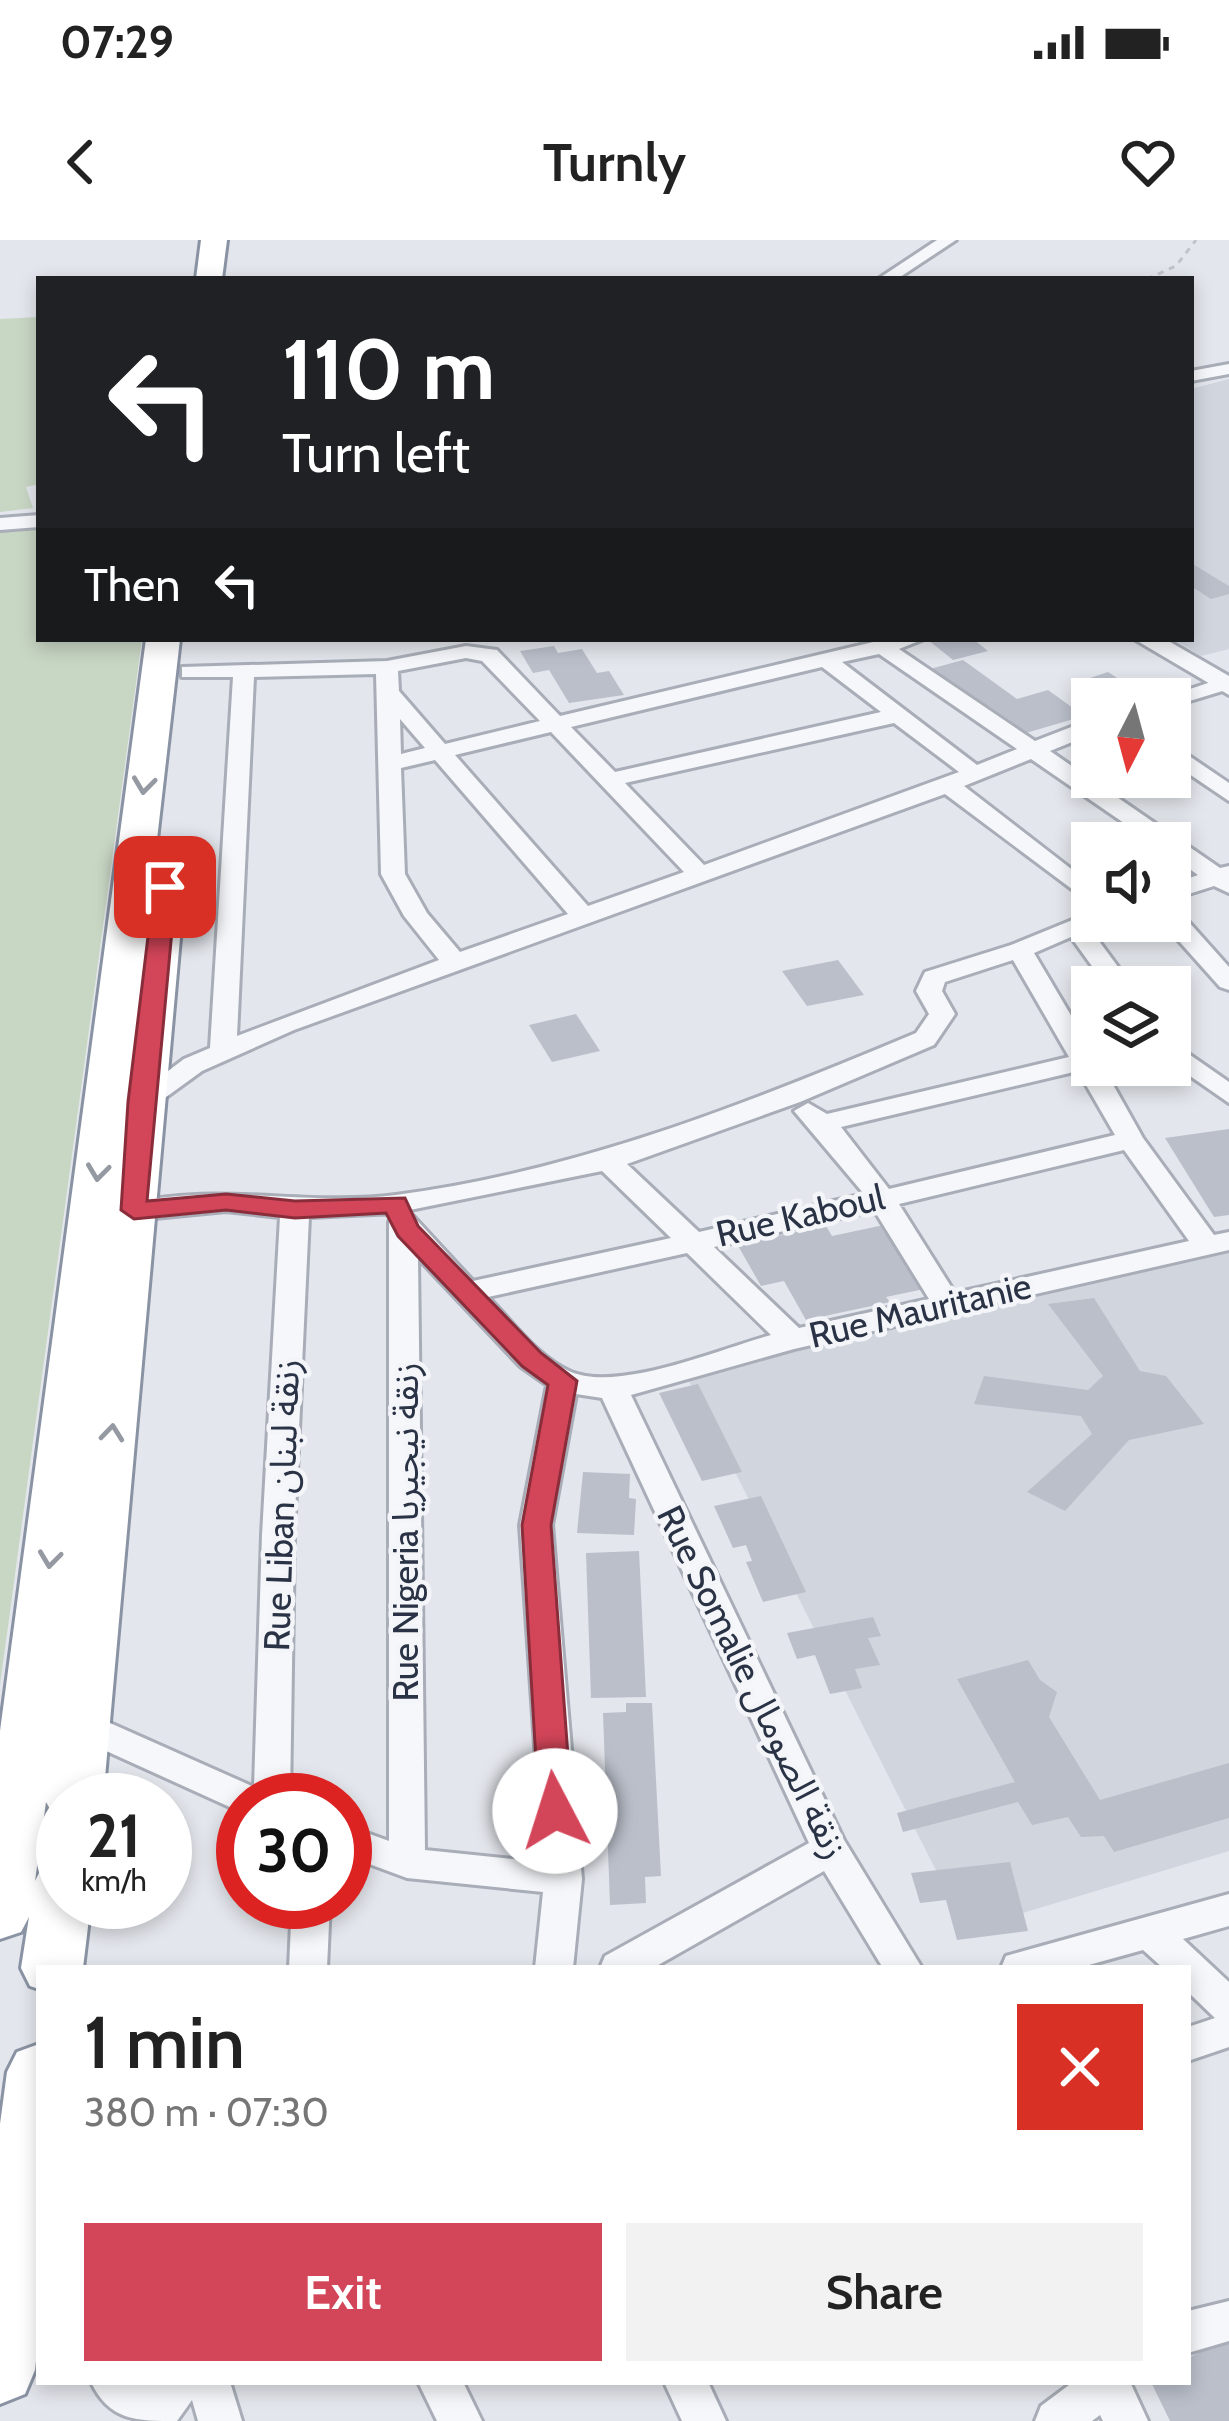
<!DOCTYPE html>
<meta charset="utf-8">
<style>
body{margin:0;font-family:Cabin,"Noto Sans Arabic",sans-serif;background:#f2f2f2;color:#222;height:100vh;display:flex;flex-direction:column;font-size:45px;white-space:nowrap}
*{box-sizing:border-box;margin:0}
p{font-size:39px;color:#767676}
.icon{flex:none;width:66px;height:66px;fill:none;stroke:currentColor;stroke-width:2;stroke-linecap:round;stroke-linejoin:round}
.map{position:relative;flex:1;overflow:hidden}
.panel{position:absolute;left:36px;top:1725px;width:1155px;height:420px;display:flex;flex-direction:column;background:#fff;border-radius:0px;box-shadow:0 6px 18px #0003}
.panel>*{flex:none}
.hud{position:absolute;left:36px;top:36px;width:1158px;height:366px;border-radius:0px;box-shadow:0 6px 18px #0003;background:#202124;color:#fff;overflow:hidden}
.needle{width:78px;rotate:186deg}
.tools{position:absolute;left:1071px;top:438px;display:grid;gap:24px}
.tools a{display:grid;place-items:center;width:120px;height:120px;border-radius:0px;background:#fff;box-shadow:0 6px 18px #0003;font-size:60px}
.speed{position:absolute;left:36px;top:1533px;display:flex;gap:24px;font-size:60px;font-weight:700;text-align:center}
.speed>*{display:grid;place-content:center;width:156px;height:156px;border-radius:50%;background:#fff;box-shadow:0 6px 18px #0003;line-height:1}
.speed small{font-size:30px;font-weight:400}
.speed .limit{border:18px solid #d22;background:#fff;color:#111}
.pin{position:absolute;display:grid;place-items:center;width:102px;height:102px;color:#fff;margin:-51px;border-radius:24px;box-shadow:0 6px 18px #0006}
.me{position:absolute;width:132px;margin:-66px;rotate:355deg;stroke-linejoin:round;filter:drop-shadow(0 0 9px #0008)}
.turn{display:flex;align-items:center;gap:42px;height:252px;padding:0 48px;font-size:54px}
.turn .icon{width:156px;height:156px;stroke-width:2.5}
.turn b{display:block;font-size:84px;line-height:102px}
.then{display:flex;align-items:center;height:114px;padding:0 48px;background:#0003;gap:24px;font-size:45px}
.round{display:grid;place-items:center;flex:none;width:126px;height:126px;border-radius:0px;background:#f2f2f2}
.head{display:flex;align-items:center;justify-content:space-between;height:204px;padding:0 48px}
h1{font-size:72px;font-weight:600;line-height:90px}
.action{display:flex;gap:24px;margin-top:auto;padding:24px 48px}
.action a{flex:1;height:138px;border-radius:0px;background:#d34559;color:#fff;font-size:48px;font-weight:600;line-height:138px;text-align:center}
.action a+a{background:#f2f2f2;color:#222}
.status{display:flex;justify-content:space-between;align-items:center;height:84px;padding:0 60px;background:#fff;direction:ltr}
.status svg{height:33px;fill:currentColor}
header{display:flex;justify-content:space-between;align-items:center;height:156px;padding:0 48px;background:#fff;font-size:54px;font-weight:600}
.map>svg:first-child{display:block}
</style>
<div class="status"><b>07:29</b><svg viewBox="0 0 49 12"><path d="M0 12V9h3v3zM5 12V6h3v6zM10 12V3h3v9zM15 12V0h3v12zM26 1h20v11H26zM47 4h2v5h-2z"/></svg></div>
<header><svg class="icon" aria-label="back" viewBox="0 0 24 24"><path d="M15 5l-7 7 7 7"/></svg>Turnly<svg class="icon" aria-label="heart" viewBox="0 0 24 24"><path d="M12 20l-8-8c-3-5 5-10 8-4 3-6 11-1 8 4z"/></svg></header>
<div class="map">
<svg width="1229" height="2181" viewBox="0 0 1229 2181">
<rect width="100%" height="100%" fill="#e3e6ec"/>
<g fill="#d1d5de">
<polygon points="1229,139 1229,409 1201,416 1174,399 1191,399 1191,149"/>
<polygon points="1229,1010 1229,1611 966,1690 686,1135"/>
</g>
<g fill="#c8d6c4">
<polygon points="39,77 39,244 26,247 33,268 0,272 0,79"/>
<polygon points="39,287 39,399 142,399 0,1445 0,291"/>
</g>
<g fill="#babfca">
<polygon points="1191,323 1229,346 1229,354 1211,359 1191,346"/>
<polygon points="927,399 973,399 988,411 953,420"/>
<polygon points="554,406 558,413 582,409 597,433 609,431 624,455 569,463 549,430 533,433 520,411"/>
<polygon points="963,420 1017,459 1048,450 1084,476 1019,495 930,429"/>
<polygon points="1108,432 1140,453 1122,459 1095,459 1072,444"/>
<polygon points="838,720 864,755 807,766 782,731"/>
<polygon points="576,774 600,811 552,822 529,785"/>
<polygon points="1229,889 1229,975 1214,977 1165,898"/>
<polygon points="884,985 924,1049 886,1057 890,1062 806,1080 784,1041 761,1046 737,1004 826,986 832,996"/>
<polygon points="1094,1058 1140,1131 1166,1136 1204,1184 1129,1200 1065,1271 1027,1252 1092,1194 1081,1176 974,1164 984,1136 1088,1150 1103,1136 1048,1064"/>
<polygon points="698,1144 742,1232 702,1241 659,1153"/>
<polygon points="583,1232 630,1234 629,1258 636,1259 634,1295 577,1293"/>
<polygon points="761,1256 806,1352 763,1362 746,1322 752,1321 746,1305 733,1308 714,1266"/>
<polygon points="639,1311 646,1457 591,1458 586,1313"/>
<polygon points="873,1377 881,1396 868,1398 880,1425 855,1429 862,1448 830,1454 815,1415 797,1419 787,1393"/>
<polygon points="1028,1420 1040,1440 1057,1452 1049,1477 1100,1560 1229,1523 1229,1578 1114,1612 1104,1596 1081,1597 1068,1577 1032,1585 1018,1562 903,1592 897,1573 1015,1542 957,1439"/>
<polygon points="626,1463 652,1463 661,1636 645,1637 646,1663 610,1665 603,1473 626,1472"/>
<polygon points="1010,1622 1028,1691 957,1700 946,1660 920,1663 911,1633"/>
<polygon points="1229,2098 1229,2181 1170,2181 1151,2142 1188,2142 1188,2118"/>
</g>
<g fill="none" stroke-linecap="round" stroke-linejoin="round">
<defs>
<g id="minor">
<polygon points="937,0 956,0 897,39 878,39"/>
<polygon points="1229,124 1229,134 1191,141 1191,131"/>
<polygon points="39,275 39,287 0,290 0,278"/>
<path d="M886 399H924L899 409 1035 501 1092 479V494L1050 511 1220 628 1229 626V653L1214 646 1170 660V645L1198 635 1170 615V603H1153L1031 519 964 546 1092 645V664L945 554 294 790 202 831 151 868H131L127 862 184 819 210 808 233 437H182V427L387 421 466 406 497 410 560 476ZM879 414 1017 509 977 525 842 422ZM466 418 482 421 540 481 445 504 399 451 398 431ZM822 427 881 472 615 532 571 487ZM376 434 381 634 404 676 439 720 237 796 254 437ZM400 479 425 508 401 514ZM894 483 959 532 704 625 625 543ZM551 492 684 632 588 666 455 515ZM435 520 568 674 460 712 427 673 405 634 401 528Z"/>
<polygon points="1229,436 1229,449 1170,467 1170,459 1160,459"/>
<polygon points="1170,503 1229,543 1229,561 1170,521"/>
<polygon points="1170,669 1179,671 1229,727 1229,750 1220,747 1161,681 1170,681"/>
<path d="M1092 672V681H1103L1090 689 1133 747H1107L1071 697 1034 713 1092 811V825H1102L1143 898 1214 995 1229 992V1010L794 1109 631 1155 844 1600 922 1728H883L824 1631 653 1728H600L605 1716 809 1603 602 1158 576 1154 552 1285 582 1639 573 1728H535L543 1652 407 1638 345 1615V1585L389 1601V982L393 976H413L473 1041 671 998 602 931 395 973 309 977 294 1295 290 1560H243V1573L71 1495 65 1485 71 1475 83 1471 254 1547 262 1295 280 977 226 971 134 980 120 971 124 965C213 941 306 967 396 955 578 931 747 864 916 793L929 774 916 751 925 732 1011 705ZM1013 720 1069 817 827 874 808 863 794 871 864 954 699 992 627 924 800 862 934 805 955 774 942 751 945 742ZM1078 831 1115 895 889 949 841 887ZM1124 910 1189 1001 955 1053 899 964ZM874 970 929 1059 799 1088 714 1007ZM687 1013 771 1095C720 1109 620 1152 571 1132 538 1118 512 1081 488 1057ZM418 1018 520 1126 547 1145 520 1285 543 1622 425 1610Z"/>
<polygon points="1170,801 1229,842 1229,863 1170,822"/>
<polygon points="1229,1654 1229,1686 1183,1699 1229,1742 1229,1807 1188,1821 1188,1787 1215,1778 1188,1752 1188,1728 1163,1728 1143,1710 1078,1728 1001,1728 1006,1716 1020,1712"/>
<polygon points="292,1662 330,1662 327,1728 289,1728"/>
<polygon points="1229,2061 1229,2101 1188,2113 1188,2071"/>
<path d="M91 2142H230L242 2181H198L192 2160 177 2181C137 2181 109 2181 91 2142Z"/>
<polygon points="418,2142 463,2142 482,2181 437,2181"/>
<polygon points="664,2142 708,2142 726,2181 682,2181"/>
<polygon points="1073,2142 1130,2142 1148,2181 1103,2181 1100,2175 1092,2181 1035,2181 1041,2166"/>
</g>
<polygon id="tertiary" points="1134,399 1165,399 1229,436 1229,455"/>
<g id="trunk">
<polygon points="201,0 227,0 222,39 196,39"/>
<polygon points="146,399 180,399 148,678 175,679 181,687 103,1560 63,1560 63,1580 54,1576 46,1562 35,1641 42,1627 63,1619 63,1662 91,1662 83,1728 39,1728 39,1749 30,1746 21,1728 29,1677 21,1692 0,1699 0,1491"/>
<polygon points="39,1804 39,2094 35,2130 25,2154 0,2164 0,1884 7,1832 17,1812"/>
</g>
</defs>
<use href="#minor" stroke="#a8adb7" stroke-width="6"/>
<use href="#tertiary" stroke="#a8adb7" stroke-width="6"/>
<use href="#trunk" stroke="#8a93a3" stroke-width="6"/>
<polyline stroke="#c1c4cb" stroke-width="3" stroke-dasharray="6 6" stroke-linecap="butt" points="1147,39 1176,26 1196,0"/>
<use href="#minor" fill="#f6f7fa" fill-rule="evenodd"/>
<use href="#tertiary" fill="#f6f7fa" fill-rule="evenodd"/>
<use href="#trunk" fill="#fff" fill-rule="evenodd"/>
</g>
<defs><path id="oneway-chevron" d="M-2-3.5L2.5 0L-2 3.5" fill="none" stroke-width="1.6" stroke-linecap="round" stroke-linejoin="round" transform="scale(3)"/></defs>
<g stroke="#9499a2">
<use href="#oneway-chevron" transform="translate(144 545) rotate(97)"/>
<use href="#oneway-chevron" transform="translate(98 932) rotate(97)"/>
<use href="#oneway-chevron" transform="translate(112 1193) rotate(-84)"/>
<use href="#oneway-chevron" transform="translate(50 1319) rotate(97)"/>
</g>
<polygon fill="#d34559" stroke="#892d3a" stroke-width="3" points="165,640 176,647 147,961 226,954 295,961 405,958 418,986 541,1113 577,1141 551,1285 572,1571 567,1580 555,1584 544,1580 539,1571 522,1285 548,1145 522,1126 398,996 386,973 295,978 226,970 134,979 121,970 128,862 154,647"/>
<g text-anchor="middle" stroke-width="9" stroke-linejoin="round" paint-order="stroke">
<g font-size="36" fill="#2a3345" stroke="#f3f5f9">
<text transform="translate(800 975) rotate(-13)" y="13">Rue Kaboul</text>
<text transform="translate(920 1070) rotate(-13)" y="13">Rue Mauritanie</text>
<text transform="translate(281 1265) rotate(-88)" y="13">Rue Liban زنقة لبنان</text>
<text transform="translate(405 1292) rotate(-90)" y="13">Rue Nigeria زنقة نيجيريا</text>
<text transform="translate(753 1442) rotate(64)" y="13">Rue Somalie زنقة الصومال</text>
</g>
</g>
</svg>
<div class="tools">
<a><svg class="needle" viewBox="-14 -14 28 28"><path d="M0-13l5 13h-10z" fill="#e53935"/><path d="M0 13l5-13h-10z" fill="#767676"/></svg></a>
<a><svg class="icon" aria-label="sound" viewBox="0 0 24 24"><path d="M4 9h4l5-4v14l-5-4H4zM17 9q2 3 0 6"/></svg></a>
<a><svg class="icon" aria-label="layers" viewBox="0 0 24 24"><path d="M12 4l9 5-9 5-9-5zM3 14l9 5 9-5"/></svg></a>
</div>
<div class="speed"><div>21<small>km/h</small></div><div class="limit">30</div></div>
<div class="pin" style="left:165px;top:647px;background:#d93025"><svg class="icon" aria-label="arrive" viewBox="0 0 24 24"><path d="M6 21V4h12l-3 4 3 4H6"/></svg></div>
<svg class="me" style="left:555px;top:1571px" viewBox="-20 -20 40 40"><circle r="19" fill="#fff"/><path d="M0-13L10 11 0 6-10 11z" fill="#d34559"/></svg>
<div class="hud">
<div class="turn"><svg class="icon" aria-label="left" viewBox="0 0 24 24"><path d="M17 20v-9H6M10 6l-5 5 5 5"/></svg><div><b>110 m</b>Turn left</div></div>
<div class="then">Then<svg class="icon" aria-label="left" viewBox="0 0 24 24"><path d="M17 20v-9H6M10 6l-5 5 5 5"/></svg></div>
</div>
<section class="panel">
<div class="head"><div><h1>1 min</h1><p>380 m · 07:30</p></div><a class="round" style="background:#d93025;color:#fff"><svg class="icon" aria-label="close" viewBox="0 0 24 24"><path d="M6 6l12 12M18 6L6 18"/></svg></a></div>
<div class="action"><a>Exit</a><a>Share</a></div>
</section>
</div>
